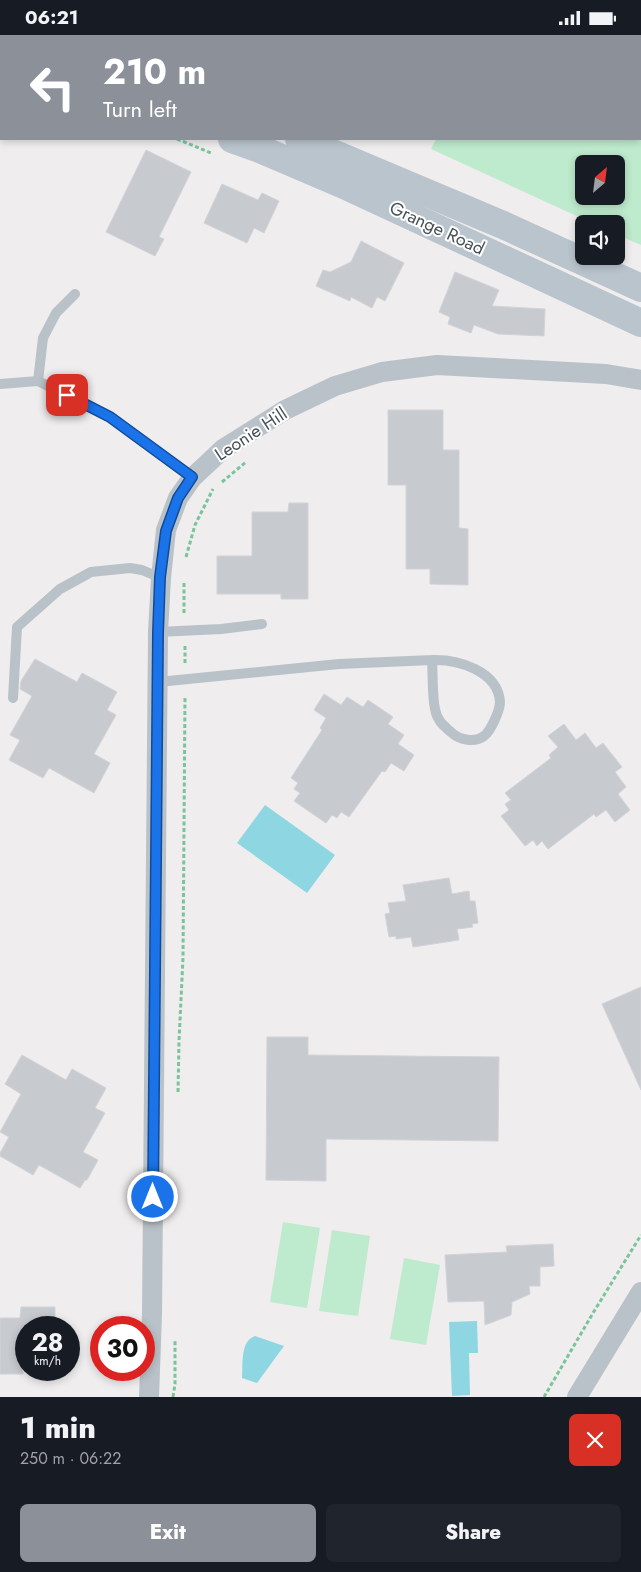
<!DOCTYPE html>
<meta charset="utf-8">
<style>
body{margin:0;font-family:Jost,sans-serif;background:#20242c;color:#f1f3f6;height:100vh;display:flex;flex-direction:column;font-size:19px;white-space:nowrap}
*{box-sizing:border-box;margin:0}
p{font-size:16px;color:#9ea1a6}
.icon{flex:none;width:28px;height:28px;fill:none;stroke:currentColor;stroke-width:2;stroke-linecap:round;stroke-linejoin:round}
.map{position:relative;height:1362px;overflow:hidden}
.panel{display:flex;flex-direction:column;background:#171b24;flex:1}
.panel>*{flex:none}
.guide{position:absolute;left:0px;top:0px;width:641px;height:105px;box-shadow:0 2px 8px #0003;background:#8c9099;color:#fff;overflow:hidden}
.needle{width:32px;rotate:28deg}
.controls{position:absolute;left:575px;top:120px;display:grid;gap:10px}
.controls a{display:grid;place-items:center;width:50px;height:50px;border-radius:8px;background:#171b24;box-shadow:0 2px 8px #0003;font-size:25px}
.speed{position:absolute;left:15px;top:1281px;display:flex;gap:10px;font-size:25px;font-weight:700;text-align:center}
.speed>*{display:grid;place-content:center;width:65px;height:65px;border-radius:50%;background:#171b24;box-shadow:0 2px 8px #0003;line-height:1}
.speed small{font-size:12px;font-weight:400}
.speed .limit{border:8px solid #d22;background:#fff;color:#111}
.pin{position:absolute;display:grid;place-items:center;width:42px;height:42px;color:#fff;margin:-21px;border-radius:10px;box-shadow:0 2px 8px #0006}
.me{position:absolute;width:55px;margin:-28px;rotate:0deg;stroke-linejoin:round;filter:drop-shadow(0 0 4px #0008)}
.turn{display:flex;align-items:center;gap:18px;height:105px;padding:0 20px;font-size:22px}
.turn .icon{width:65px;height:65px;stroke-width:2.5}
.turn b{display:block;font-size:35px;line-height:42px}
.round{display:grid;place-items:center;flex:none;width:52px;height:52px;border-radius:8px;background:#20242c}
.overview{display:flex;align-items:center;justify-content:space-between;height:85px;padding:0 20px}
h1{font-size:30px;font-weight:800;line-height:38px}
.action{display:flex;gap:10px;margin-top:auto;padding:10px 20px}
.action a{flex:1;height:58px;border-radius:8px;background:#8c9099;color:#fff;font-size:20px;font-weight:800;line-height:58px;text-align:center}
.action a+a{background:#20242c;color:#f1f3f6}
.status{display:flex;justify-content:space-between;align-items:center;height:35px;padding:0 25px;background:#171b24;direction:ltr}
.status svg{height:14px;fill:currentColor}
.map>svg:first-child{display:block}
</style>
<div class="status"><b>06:21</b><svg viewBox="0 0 49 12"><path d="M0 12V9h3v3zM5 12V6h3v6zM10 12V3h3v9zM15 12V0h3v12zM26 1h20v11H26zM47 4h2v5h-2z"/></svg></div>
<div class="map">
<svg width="641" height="1362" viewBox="0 0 641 1362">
<rect width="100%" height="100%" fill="#efeded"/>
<g fill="#beeacd" fill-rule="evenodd">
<path d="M488 0H641V210L616 199V189H594L431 114 436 104H640V1H487ZM584 129H616V161H584Z"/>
<polygon points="283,1187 320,1193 307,1273 270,1267"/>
<polygon points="332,1195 370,1201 358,1281 319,1276"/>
<polygon points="404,1223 440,1230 426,1310 390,1304"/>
</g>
<g fill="#8fd6e3">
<polygon points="265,770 335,820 307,858 237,808"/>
<polygon points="477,1286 478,1318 469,1318 470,1360 452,1361 449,1287"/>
<path d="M255 1301 284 1311 257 1348 242 1343C243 1330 240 1306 255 1301Z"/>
</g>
<g fill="#c7cacf" stroke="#d1d3d8">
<polygon points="146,115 191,137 159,202 164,204 155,221 106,197"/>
<polygon points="222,149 258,165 262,158 279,166 264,198 254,193 247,208 204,188"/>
<polygon points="361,206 404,228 385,266 377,262 372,273 351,262 350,266 316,251 323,235 330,237 351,227"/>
<polygon points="455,237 499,255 492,271 545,274 544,301 498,299 474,290 471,298 448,289 450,282 439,277"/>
<polygon points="388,375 443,375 443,415 459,415 459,493 468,494 468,550 430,549 430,534 406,534 406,450 388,450"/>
<polygon points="289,468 308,468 308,564 281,564 281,559 217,559 217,521 252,521 252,477 288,477"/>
<polygon points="35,624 77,647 82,638 117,657 107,675 116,680 94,719 110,728 94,758 49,733 43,743 9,725 20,705 10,700 32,661 20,654 21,646"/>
<polygon points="324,659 341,670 347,662 363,672 368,665 393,682 388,689 404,700 398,709 414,720 404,736 391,728 385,737 382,736 349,782 341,777 337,783 332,780 326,788 294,766 300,758 294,754 298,748 291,743 322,695 320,693 326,683 314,675"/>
<polygon points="564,689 576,705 585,698 596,713 603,708 622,732 615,737 626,752 618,759 630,775 615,787 606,775 596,782 594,779 548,814 542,806 537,811 533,805 525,811 501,781 509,775 505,769 511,765 505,758 551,723 549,720 558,712 548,701"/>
<polygon points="449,843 452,859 469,856 470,866 475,866 478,888 472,889 473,892 457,894 459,905 413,912 411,902 396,904 396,901 389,902 385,879 390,878 388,868 406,866 403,850"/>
<polygon points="641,952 641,1055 602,969"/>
<polygon points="267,1002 308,1002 308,1020 499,1022 498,1106 326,1104 326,1146 266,1145"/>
<polygon points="22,1020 66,1045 72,1034 106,1053 95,1073 105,1078 83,1117 98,1125 87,1145 85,1145 80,1153 39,1130 33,1140 0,1121 0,1118 9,1102 0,1097 21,1059 5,1049"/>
<polygon points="553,1209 554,1231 540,1232 540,1251 529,1251 530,1259 512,1267 511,1280 485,1290 484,1266 448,1267 445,1220 507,1217 506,1211"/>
<polygon points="21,1272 55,1272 55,1292 26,1292 26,1327 23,1327 23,1339 0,1339 0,1283 20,1283"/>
</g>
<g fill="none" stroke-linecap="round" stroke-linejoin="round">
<g stroke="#7ac49b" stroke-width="3" stroke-dasharray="4 2.5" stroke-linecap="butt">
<polyline points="118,0 121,1"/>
<polyline points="0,75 1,75"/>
<polyline points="177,104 211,118"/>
<polyline points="222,447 246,427"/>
<polyline points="186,522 195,490 213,454"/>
<polyline points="184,548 184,580"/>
<polyline points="185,611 185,630"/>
<polyline points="178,1057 179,1006 183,923 185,661"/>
<polyline points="173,1362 175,1349 175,1306"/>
<polyline points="544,1362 593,1278 641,1200"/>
</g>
<g stroke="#b9c2c8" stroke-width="10">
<polyline points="38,346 43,303 56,278 75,259"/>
<polyline points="0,349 38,346 110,382 192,443"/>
<polyline points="158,597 221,594 262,589"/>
<path d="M158 647 339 629 432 625C458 624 498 636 500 667 500 675 491 696 484 701 475 708 460 705 452 698 444 691 437 686 435 674 432 659 433 641 432 625"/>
<polyline points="13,663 17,592 60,554 91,537 130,533 142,535 161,543"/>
</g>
<g stroke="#b9c2c8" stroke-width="20">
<polyline points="40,1 40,0"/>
<polyline points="149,1362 152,1279 158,597 161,543 166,495 178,463 192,443 223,414 285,375 335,351 382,337 437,330 606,339 641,345"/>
<polyline points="577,1362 641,1257"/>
</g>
<g stroke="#bac4cd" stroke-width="28">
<polyline points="0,7 1,7"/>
<polyline points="0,44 1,44"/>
<polyline points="232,104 260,114 342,149 641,288"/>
<polyline points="299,104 503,190 641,253"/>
</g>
</g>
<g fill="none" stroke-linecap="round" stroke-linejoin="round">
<defs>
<polyline id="route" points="67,360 110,382 192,442 178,463 166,496 160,542 158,598 153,1162"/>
</defs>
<use href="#route" stroke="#114b97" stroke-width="12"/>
<use href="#route" stroke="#1a73e8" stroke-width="9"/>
</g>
<g text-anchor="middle" stroke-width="4" stroke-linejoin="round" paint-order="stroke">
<g font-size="18" fill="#475158" stroke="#fff">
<text transform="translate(437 193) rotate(25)" y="6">Grange Road</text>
<text transform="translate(251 399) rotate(-33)" y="6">Leonie Hill</text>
</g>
</g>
</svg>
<div class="controls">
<a><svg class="needle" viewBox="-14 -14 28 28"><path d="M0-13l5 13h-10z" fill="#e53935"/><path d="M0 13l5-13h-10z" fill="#9ea1a6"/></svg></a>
<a><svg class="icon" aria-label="sound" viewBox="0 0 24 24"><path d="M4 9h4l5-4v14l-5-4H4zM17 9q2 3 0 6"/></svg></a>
</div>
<div class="speed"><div>28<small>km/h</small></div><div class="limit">30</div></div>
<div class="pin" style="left:67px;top:360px;background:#d93025"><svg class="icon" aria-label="arrive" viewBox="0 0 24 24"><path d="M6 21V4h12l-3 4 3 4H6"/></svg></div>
<svg class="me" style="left:153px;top:1162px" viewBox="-20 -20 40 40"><circle r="17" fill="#1a73e8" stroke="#fff" stroke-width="3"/><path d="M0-11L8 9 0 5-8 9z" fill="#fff"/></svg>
<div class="guide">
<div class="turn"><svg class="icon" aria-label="left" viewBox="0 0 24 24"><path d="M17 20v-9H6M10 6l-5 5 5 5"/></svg><div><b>210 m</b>Turn left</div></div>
</div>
</div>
<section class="panel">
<div class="overview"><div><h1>1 min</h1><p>250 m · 06:22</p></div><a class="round" style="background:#d93025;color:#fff"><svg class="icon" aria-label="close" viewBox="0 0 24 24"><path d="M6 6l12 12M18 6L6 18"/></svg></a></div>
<div class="action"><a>Exit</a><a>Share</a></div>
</section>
